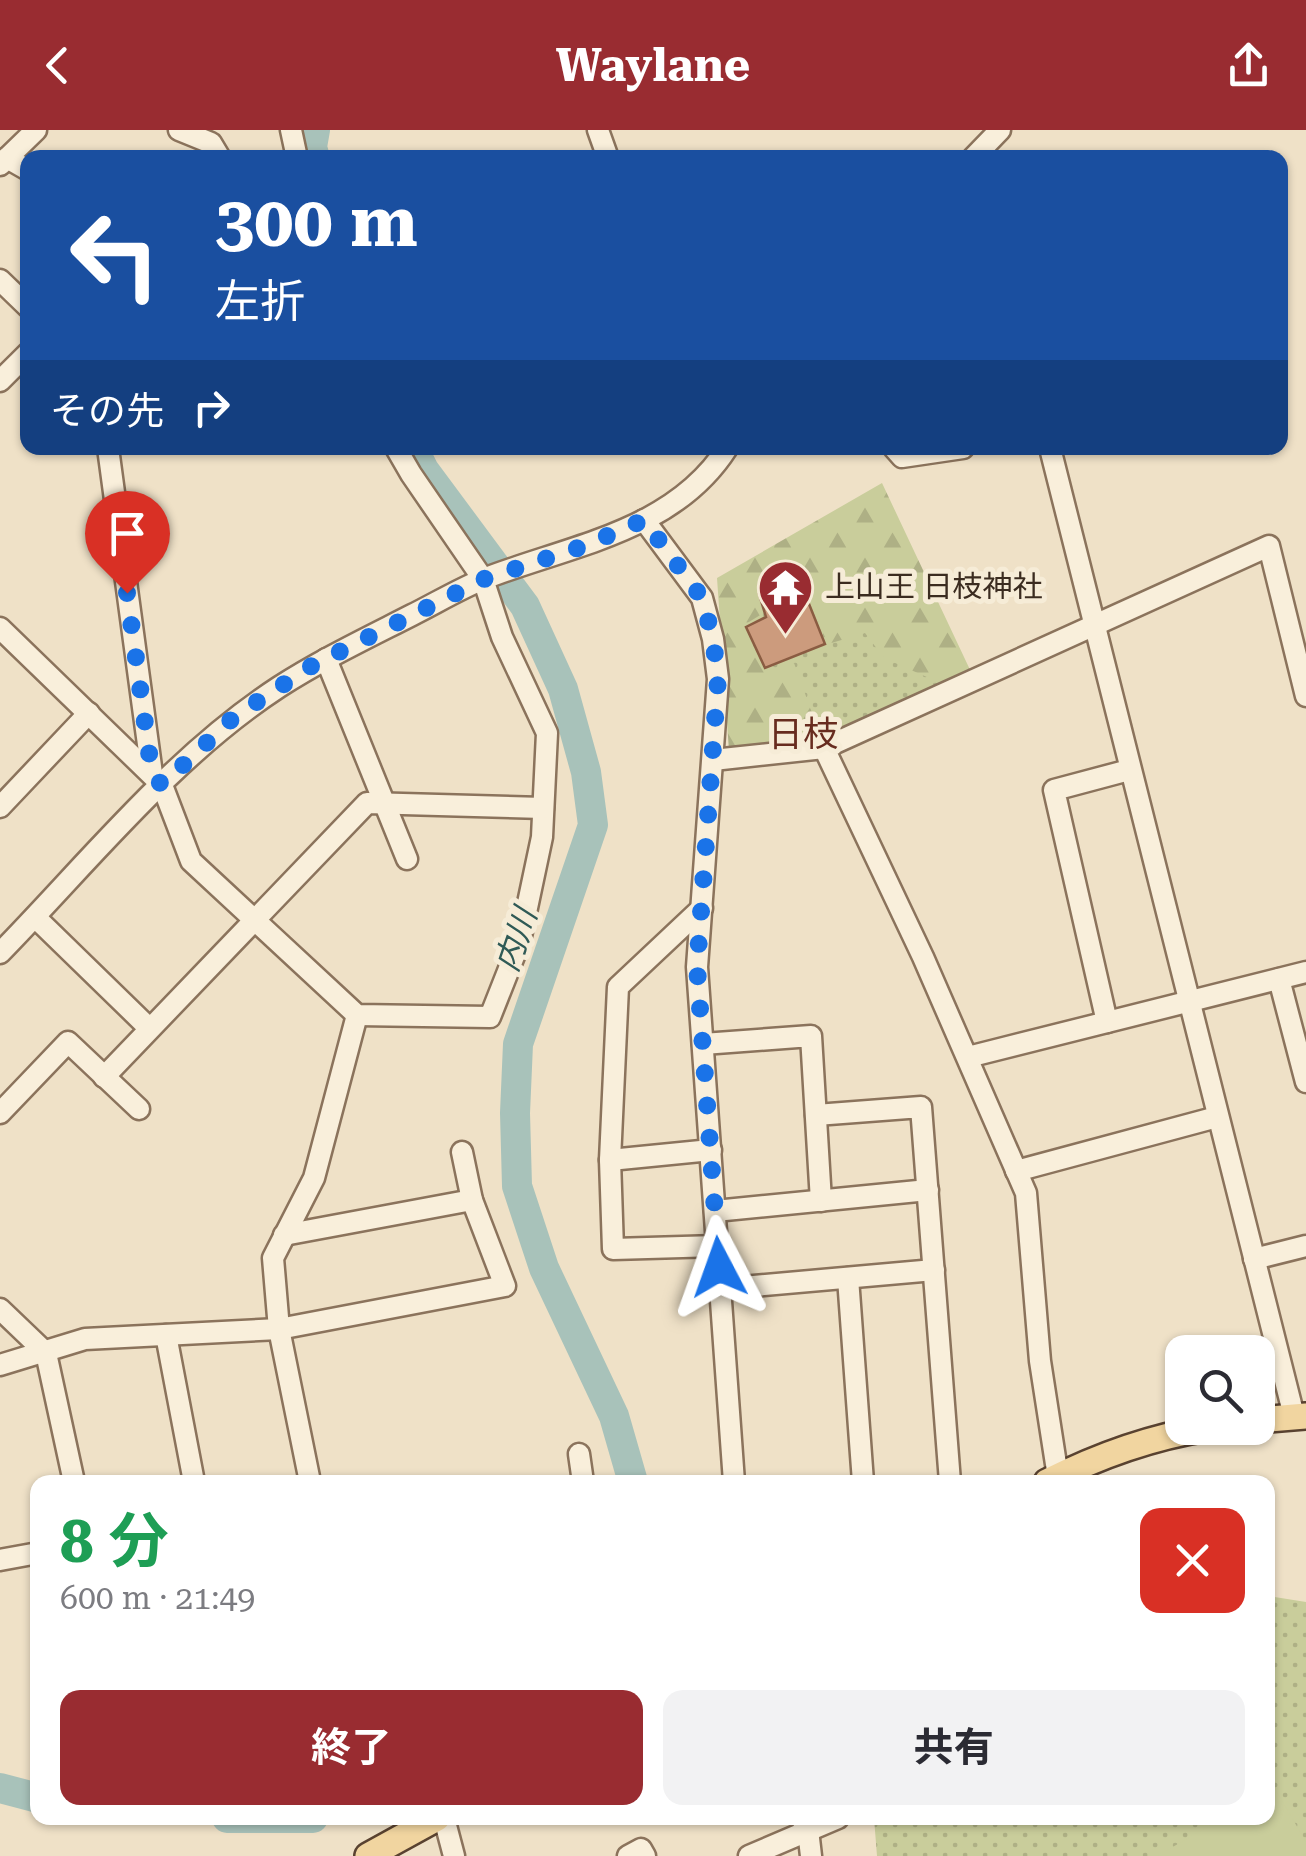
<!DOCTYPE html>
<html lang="ja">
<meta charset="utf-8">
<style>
body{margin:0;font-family:"Roboto Serif","Noto Sans JP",serif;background:#f2f2f3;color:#2b2b33;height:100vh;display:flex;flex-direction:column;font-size:38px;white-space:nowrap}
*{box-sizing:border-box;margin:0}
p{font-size:32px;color:#7c7c81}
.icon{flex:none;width:55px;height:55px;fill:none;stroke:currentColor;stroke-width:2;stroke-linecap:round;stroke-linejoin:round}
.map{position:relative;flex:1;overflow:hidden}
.details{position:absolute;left:30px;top:1345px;width:1245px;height:350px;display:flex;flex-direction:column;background:#fff;border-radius:20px;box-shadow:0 2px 8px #0004}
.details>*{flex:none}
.top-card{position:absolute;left:20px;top:20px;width:1268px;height:305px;border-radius:20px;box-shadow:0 2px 8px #0004;background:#1a4fa0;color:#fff;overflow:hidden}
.controls{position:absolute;left:1165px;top:1205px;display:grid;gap:20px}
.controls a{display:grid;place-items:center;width:110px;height:110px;border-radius:20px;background:#fff;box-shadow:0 2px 8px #0004;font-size:50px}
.pin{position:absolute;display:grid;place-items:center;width:85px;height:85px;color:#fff;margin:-102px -42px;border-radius:50% 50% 50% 0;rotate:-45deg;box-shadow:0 0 10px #0007}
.pin .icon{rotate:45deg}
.me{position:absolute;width:110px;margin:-55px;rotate:356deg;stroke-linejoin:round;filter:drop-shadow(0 0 8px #0008)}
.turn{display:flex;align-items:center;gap:35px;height:210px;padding:0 30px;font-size:45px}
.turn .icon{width:130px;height:130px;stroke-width:2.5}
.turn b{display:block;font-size:70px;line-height:85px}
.then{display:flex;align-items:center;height:95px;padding:0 30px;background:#0003;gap:20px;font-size:38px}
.round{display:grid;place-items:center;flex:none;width:105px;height:105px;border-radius:20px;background:#f2f2f3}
.overview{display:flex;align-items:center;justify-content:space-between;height:170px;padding:0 30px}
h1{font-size:60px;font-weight:700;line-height:75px;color:#1e9e55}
.primary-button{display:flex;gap:20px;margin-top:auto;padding:20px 30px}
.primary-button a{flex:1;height:115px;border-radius:20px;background:#992c31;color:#fff;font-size:40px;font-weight:700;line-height:115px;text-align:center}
.primary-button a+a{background:#f2f2f3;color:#2b2b33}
header{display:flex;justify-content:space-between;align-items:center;height:130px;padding:0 30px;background:#992c31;color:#fff;font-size:45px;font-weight:700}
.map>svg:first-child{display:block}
</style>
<header><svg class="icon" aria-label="back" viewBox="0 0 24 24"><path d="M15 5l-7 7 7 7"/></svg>Waylane<svg class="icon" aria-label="share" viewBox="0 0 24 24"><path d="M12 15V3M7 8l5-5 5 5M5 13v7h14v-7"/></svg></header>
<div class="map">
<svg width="1306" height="1726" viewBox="0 0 1306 1726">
<defs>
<pattern id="grass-dots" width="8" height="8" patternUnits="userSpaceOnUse" patternTransform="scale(2.5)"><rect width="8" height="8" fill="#c9cd9b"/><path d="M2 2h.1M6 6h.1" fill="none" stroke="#aeb085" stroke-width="1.8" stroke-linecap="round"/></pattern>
<pattern id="forest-firs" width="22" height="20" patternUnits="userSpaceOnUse" patternTransform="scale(2.5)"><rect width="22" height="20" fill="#c9cd9b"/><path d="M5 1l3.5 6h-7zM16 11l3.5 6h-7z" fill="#aeb085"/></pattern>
</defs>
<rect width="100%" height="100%" fill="#efe1c7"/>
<g fill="url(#grass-dots)">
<polygon points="879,363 964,544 817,614 735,615 722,449"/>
<polygon points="1268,1466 1306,1472 1306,1726 877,1726 874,1688 1268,1688"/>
</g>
<polygon fill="url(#forest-firs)" points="882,353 972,544 947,556 884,528 865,503 828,514 809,470 783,475 776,456 757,465 762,484 744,495 765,542 794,533 820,605 729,621 717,448"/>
<polygon fill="#c9cd9b" points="1274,1657 1306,1712 1306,1726 1157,1726 1223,1688 1268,1688 1268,1661"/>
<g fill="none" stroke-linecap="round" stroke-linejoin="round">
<g stroke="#a8c2ba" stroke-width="30">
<polyline points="315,28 312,17 315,0"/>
<polyline points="413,318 424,340 525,476 563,559 586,642 593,695 518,914 515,983 517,1056 544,1138 614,1286 633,1352"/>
<polyline points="0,1658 38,1668"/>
<polyline points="227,1688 313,1688"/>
</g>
</g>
<polygon fill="#cc9b7d" stroke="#8a5c42" stroke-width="2.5" points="777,456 784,478 809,474 825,514 765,538 746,497 766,487 759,464"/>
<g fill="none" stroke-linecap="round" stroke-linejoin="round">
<defs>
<g id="minor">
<polyline points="179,0 211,13 220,28"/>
<polyline points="291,0 297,28"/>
<polyline points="598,0 608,28"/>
<polyline points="7,28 28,40"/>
<polyline points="973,28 1000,0"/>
<polyline points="0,35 36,0"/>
<polyline points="0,150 28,177"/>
<polyline points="0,251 28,223"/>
<polyline points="108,318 152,644"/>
<polyline points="894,318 902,327 963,318"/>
<polyline points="1050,318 1294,1286"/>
<polyline points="644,390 702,468 713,509 718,549 697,837 734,1352"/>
<polyline points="0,498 162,655 191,731 357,885 490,887 520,811 542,707 547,603 502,507 483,449 411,344 396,318"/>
<polyline points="326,529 407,729"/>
<polyline points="824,618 923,827 1026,1063 1040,1231 1058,1347"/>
<polyline points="713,630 824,618 1269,416 1306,566"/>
<polyline points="0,677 89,583"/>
<polyline points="702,778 618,857 610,1030 613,1119 717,1116"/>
<polyline points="35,787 149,898"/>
<path d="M0 823C88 733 172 627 279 557 321 530 367 508 412 485 436 473 461 458 486 448 572 415 674 401 727 318"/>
<polyline points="1279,849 1306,952"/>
<polyline points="1107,892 1054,660 1129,640"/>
<polyline points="703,914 811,906 821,1071"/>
<polyline points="968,927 1306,842"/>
<polyline points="104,947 367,673 543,678"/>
<polyline points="0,983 68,912 139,979"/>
<polyline points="816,985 921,977 950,1352"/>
<polyline points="610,1030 711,1020"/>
<polyline points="1016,1041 1217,987"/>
<polyline points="715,1081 928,1060"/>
<polyline points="284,1105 472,1070"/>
<polyline points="1254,1129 1306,1116"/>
<polyline points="848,1148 863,1352"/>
<polyline points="720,1159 934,1140"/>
<polyline points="0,1179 46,1223 74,1352"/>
<polyline points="166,1205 194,1352"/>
<polyline points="0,1235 85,1209 279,1199 505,1156 472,1070 462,1022"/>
<polyline points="579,1324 583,1352"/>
<polyline points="310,1352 279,1199 273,1128 314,1048 357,885"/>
<polyline points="0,1430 38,1423"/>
<polyline points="444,1688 454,1726"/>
<polyline points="801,1688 808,1700 811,1726"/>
<polyline points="628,1726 641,1719 645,1726"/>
<polyline points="749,1726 838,1688"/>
</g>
<g id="major">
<polyline points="1258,1290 1306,1286"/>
<path d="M1047 1352C1098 1326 1151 1307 1208 1298"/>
<polyline points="368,1726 437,1688"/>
</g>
</defs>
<use href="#minor" stroke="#8b735c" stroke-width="25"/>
<use href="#major" stroke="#594230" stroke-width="30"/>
<use href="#minor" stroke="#f9efdb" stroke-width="20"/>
<use href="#major" stroke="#f1d5a0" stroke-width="25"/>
</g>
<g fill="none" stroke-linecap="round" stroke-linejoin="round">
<polyline stroke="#1a73e8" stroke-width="18" stroke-dasharray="0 32.4" points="127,463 152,644 162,655 234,587 313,535 484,449 584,416 644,390 702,468 713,509 718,549 697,837 719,1137"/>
</g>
<defs>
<symbol id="temple-pin" viewBox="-11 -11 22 30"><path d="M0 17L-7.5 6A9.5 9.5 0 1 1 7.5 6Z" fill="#992c31" stroke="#f6ecd7"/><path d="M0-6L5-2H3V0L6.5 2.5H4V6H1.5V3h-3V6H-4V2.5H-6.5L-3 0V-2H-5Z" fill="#fff"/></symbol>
</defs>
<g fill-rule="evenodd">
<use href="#temple-pin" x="754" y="426" width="63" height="86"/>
</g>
<g text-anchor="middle" stroke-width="10" stroke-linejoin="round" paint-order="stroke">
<g font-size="30" fill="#3b2c20" stroke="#f6ecd7" text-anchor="start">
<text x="825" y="467">上山王 日枝神社</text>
</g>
<g font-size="32" font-style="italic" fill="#2f5a56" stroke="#f6ecd7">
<text transform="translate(516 810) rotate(-71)" y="11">内川</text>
</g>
<g font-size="35" fill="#672c1f" stroke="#f6ecd7">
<text x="803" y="616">日枝</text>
</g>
</g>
</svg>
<div class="controls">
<a><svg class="icon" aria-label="search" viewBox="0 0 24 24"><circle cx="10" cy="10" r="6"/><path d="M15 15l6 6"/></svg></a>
</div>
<div class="pin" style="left:127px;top:463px;background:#d93025"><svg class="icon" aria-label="arrive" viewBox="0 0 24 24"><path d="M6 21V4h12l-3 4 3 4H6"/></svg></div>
<svg class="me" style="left:719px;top:1137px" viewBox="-20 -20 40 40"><path d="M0-17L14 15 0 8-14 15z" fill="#1a73e8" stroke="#fff" stroke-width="4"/></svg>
<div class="top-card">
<div class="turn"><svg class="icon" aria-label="left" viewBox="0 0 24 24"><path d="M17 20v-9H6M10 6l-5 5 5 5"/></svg><div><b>300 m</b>左折</div></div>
<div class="then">その先<svg class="icon" aria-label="right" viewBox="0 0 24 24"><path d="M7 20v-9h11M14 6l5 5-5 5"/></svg></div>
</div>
<section class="details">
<div class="overview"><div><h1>8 分</h1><p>600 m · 21:49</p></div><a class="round" style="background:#d93025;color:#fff"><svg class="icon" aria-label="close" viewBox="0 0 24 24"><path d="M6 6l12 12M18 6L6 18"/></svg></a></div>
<div class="primary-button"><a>終了</a><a>共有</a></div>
</section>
</div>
